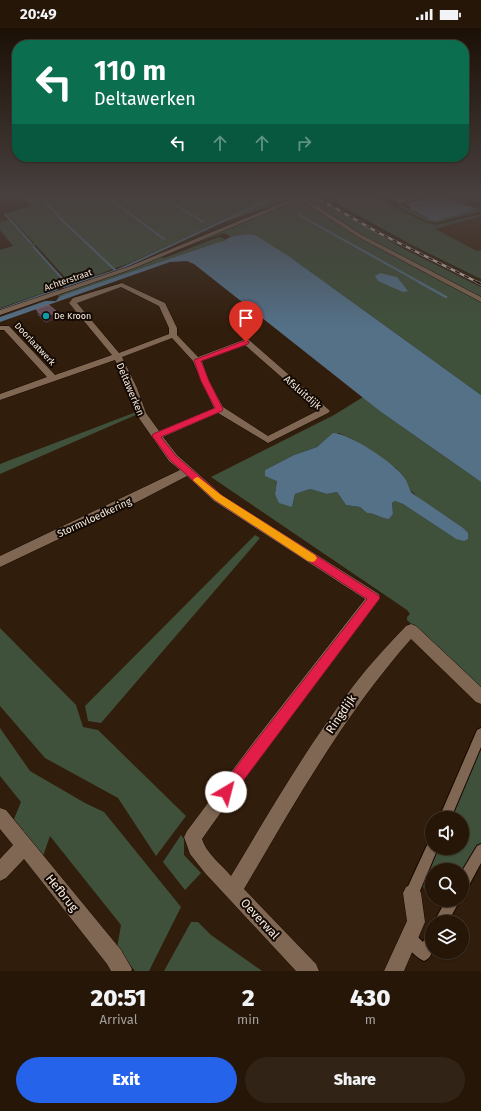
<!DOCTYPE html>
<style>
body{margin:0;font-family:"Fira Sans",sans-serif;background:#312316;color:#f1f3f6;height:100vh;display:flex;flex-direction:column;font-size:15px;white-space:nowrap}
*{box-sizing:border-box;margin:0}
p{font-size:13px;color:#a39f9c}
.icon{flex:none;width:22px;height:22px;fill:none;stroke:currentColor;stroke-width:2;stroke-linecap:round;stroke-linejoin:round}
.map{position:relative;height:943px;overflow:hidden}
.side{display:flex;flex-direction:column;background:#251608;flex:1}
.side>*{flex:none}
.banner{position:absolute;left:12px;top:12px;width:457px;height:122px;border-radius:16px;box-shadow:0 1px 3px #0004,0 0 0 1px #423529;background:#0b6e4f;color:#fff;overflow:hidden}
.controls{position:absolute;left:425px;top:783px;display:grid;gap:8px}
.controls a{display:grid;place-items:center;width:44px;height:44px;border-radius:50%;background:#251608;box-shadow:0 1px 3px #0004,0 0 0 1px #423529;font-size:20px}
.pin{position:absolute;display:grid;place-items:center;width:34px;height:34px;color:#fff;margin:-41px -17px;border-radius:50% 50% 50% 0;rotate:-45deg;box-shadow:0 0 4px #0007}
.pin .icon{rotate:45deg}
.me{position:absolute;width:44px;margin:-22px;rotate:37deg;stroke-linejoin:round;filter:drop-shadow(0 0 3px #0008)}
.turn{display:flex;align-items:center;gap:14px;height:84px;padding:0 16px;font-size:18px}
.turn .icon{width:52px;height:52px;stroke-width:2.5}
.turn b{display:block;font-size:28px;line-height:34px}
.lanes{display:flex;align-items:center;height:38px;padding:0 16px;background:#0003;justify-content:center;gap:20px;direction:ltr}
.lanes .off{opacity:.35}
.eta{display:flex;justify-content:space-evenly;align-items:center;height:68px;text-align:center}
.eta b{font-size:24px;font-weight:800;line-height:28px}
.primary-button{display:flex;gap:8px;margin-top:auto;padding:8px 16px}
.primary-button a{flex:1;height:46px;border-radius:24px;background:#2563eb;color:#fff;font-size:16px;font-weight:800;line-height:46px;text-align:center}
.primary-button a+a{background:#312316;color:#f1f3f6}
.status{display:flex;justify-content:space-between;align-items:center;height:28px;padding:0 20px;background:#251608;direction:ltr}
.status svg{height:11px;fill:currentColor}
.map>svg:first-child{display:block}
</style>
<div class="status"><b>20:49</b><svg viewBox="0 0 49 12"><path d="M0 12V9h3v3zM5 12V6h3v6zM10 12V3h3v9zM15 12V0h3v12zM26 1h20v11H26zM47 4h2v5h-2z"/></svg></div>
<div class="map">
<svg width="481" height="943" viewBox="0 0 481 943">
<rect width="100%" height="100%" fill="#311d0b"/>
<polygon fill="#3f250e" points="481,188 481,222 477,223 435,201"/>
<g fill="#3f513b" fill-rule="evenodd">
<polygon points="21,168 292,168 284,174 211,198 127,236 71,256 36,217 32,217 66,257 0,280 0,222 13,218 0,202 0,194 9,192 30,215 34,215 6,185 31,178"/>
<path d="M303 168H314L404 221 481 259V271C424 240 353 209 303 168Z"/>
<polygon points="324,168 371,168 425,194 436,197 481,186 481,188 435,201 477,223 481,222 481,251 410,216"/>
<polygon points="297,171 304,172 375,217 481,273 481,367 290,229 246,206 231,209 224,205 165,226"/>
<polygon points="401,177 419,186 427,188 431,192 481,180 481,183 436,195 426,193 397,178"/>
<polygon points="219,209 225,211 224,214 219,214 59,269 57,267 161,228 164,230"/>
<path d="M363 369 381 384 481 454V661L407 592V589L410 586 407 582 211 449 334 387ZM339 405 350 410 396 440 405 450 408 460 421 472 456 511 403 476 395 473 392 475 393 486 389 491C381 491 376 485 367 485L360 479 346 477 337 464 327 466 310 461 295 466 292 479 275 466 277 453 265 442 294 427 317 419 333 406Z"/>
<polygon points="136,384 138,386 0,446 0,436"/>
<polygon points="255,507 260,510 101,695 88,693 85,678"/>
<polygon points="0,600 76,677 83,699 98,702 186,788 156,828 118,770 45,730 0,678"/>
<polygon points="0,700 30,743 85,775 104,784 181,879 149,943 135,943 117,920 121,897 50,808 43,828 14,791 21,774 0,748"/>
<polygon points="481,713 481,816 462,851 462,842 432,842 432,868 420,856 435,820 462,820 462,790 448,790"/>
<polygon points="181,807 184,811 184,827 201,845 185,862 163,834"/>
<polygon points="191,894 198,894 211,907 262,943 164,943"/>
</g>
<g fill="#547188">
<polygon points="385,168 429,168 400,175"/>
<polygon points="433,168 447,168 448,170 456,172 457,174 465,176 466,178 471,178 476,181 435,193 428,191 427,188 419,186 418,184 410,182 411,179 406,176"/>
<path d="M249 206 255 207 290 229 481 367V454L381 384 194 236 187 233 170 234 0 294V289L3 288 45 273H56L59 269 66 266 219 214H223C229 207 241 207 249 206Z"/>
<polygon points="380,245 397,249 408,263 403,264 378,253 375,248"/>
<path d="M333 405C349 405 394 435 404 449 408 454 408 460 412 465L463 500 468 505V511L464 513 456 511 403 476 395 473 392 475 393 486 389 491C381 491 376 485 367 485L360 479 346 477 337 464 327 466 310 461 295 466 292 479 279 475 275 466 277 453 265 448V442L294 427 317 419Z"/>
</g>
<g fill="none" stroke-linecap="round" stroke-linejoin="round">
<g stroke="#547188" stroke-width="2">
<polyline points="40,168 63,193 115,242"/>
<polyline points="106,168 164,211"/>
<polyline points="161,168 203,194"/>
<polyline points="250,168 255,171"/>
<polyline points="5,186 31,215"/>
<polyline points="299,187 421,255"/>
<polyline points="33,218 66,255"/>
<polyline points="77,255 118,242 278,168"/>
</g>
<g stroke="#547188" stroke-width="2.5">
<polyline points="65,254 69,258"/>
<polyline points="419,254 446,269"/>
<polyline points="64,259 80,254"/>
<polyline points="0,282 57,262"/>
</g>
<defs>
<g id="pedestrian">
<polygon points="481,700 481,719 451,790 439,790 477,702"/>
<polygon points="432,813 432,820 438,820 417,870 412,872 407,870 405,865 428,815"/>
<polygon points="481,816 481,835 467,861 462,863 462,843 477,818"/>
<polygon points="446,872 460,872 448,894 434,894"/>
<path d="M409 903 414 905 423 914 427 906 432 904C432 915 436 928 424 933 415 929 406 919 402 910L404 905Z"/>
</g>
<g id="minor">
<polygon points="291,168 300,168 305,170 362,207 481,269 481,274 358,209 301,172 295,170 288,176 132,241 0,287 0,282 128,239 284,174"/>
<path d="M122 255 165 275 177 300V307L198 329 243 312H249L328 381 330 383 328 385 268 415 218 385 163 409 177 427 222 467 379 566 380 570 265 722 202 811C206 825 222 837 231 848 270 783 308 717 354 657 370 636 388 617 406 598L411 596 416 598 481 659V676L476 674 411 611C344 687 295 774 244 861L316 936 319 943H296L205 845 190 826 184 809 187 803 255 712 365 571 214 473 187 448 139 473 0 539V528L180 442 169 433 136 386 129 360 115 332 0 372V366L47 349 4 302H0V298H9L55 347 112 327 69 275 73 270ZM121 259 159 278 169 300V306L119 325 77 275ZM172 310 193 333 201 353 214 380 159 403 146 385 137 360 122 329ZM245 317 319 382 268 408 223 379 209 353 202 333Z"/>
<polygon points="0,780 6,782 121,922 132,941 131,943 111,943 107,936 24,831 6,850 0,853 0,831 13,817 0,801"/>
<polygon points="412,856 418,859 421,865 425,894 404,943 384,943 407,893 403,865 406,859"/>
</g>
</defs>
<use href="#pedestrian" stroke="#180700" stroke-width="2"/>
<use href="#minor" stroke="#180700" stroke-width="1"/>
<use href="#pedestrian" fill="#7f6753" fill-rule="evenodd"/>
<use href="#minor" fill="#7f6753" fill-rule="evenodd"/>
<defs>
<polyline id="rail-far1" points="314,168 379,205 479,255"/>
<polyline id="rail" points="477,254 481,256"/>
</defs>
<use href="#rail-far1" stroke="#d5c6ba" stroke-width="2.5"/>
<use href="#rail" stroke="#d5c6ba" stroke-width="3"/>
<use href="#rail-far1" stroke="#130a04" stroke-width="1.5" stroke-dasharray="5" stroke-linecap="butt"/>
<use href="#rail" stroke="#130a04" stroke-width="2" stroke-dasharray="6" stroke-linecap="butt"/>
</g>
<polygon fill="#563b4b" points="36,281 59,290 46,295 38,287"/>
<polygon fill="#40272b" points="57,284 59,290 46,295 44,289"/>
<polygon fill="#684e5b" stroke="#7e6670" points="49,277 57,284 44,289 36,281"/>
<linearGradient id="sky" x2="0" y2="1"><stop stop-color="#1b1006"/><stop offset="0.56" stop-color="#48403f"/><stop offset="1" stop-color="#48403f" stop-opacity="0"/></linearGradient>
<rect width="481" height="300" fill="url(#sky)"/>
<polygon fill="#e11d48" stroke="#92132f" points="246,312 249,314 248,316 201,333 209,353 223,381 222,383 161,409 176,428 221,467 378,567 380,570 231,769 226,771 221,769 219,764 221,759 256,713 367,571 215,472 170,432 152,408 153,406 215,380 201,353 194,332"/>
<polygon fill="#f59e0b" points="198,449 221,467 315,527 317,530 315,533 312,534 308,533 215,472 195,454 193,452 195,450"/>
<circle fill="#0f9aa8" stroke="#130a04" stroke-width="1.5" cx="46" cy="288" r="4"/>
<g text-anchor="middle" stroke-width="4" stroke-linejoin="round" paint-order="stroke">
<g font-size="9" fill="#f8eadf" stroke="#130a04">
<text transform="translate(68 252) rotate(-19)" y="3">Achterstraat</text>
<text transform="translate(35 316) rotate(47)" y="3">Doorlaatwerk</text>
</g>
<g font-size="9" fill="#f8eadf" stroke="#130a04" text-anchor="start">
<text x="54" y="291">De Kroon</text>
</g>
<g font-size="10" fill="#f8eadf" stroke="#130a04">
<text transform="translate(131 361) rotate(67)" y="4">Deltawerken</text>
<text transform="translate(303 364) rotate(41)" y="4">Afsluitdijk</text>
<text transform="translate(94 489) rotate(-25)" y="4">Stormvloedkering</text>
</g>
<g font-size="12" fill="#f8eadf" stroke="#130a04">
<text transform="translate(341 686) rotate(-56)" y="4">Ringdijk</text>
<text transform="translate(62 865) rotate(51)" y="4">Hefbrug</text>
<text transform="translate(260 891) rotate(47)" y="4">Oeverwal</text>
</g>
</g>
</svg>
<div class="controls">
<a><svg class="icon" aria-label="sound" viewBox="0 0 24 24"><path d="M4 9h4l5-4v14l-5-4H4zM17 9q2 3 0 6"/></svg></a>
<a><svg class="icon" aria-label="search" viewBox="0 0 24 24"><circle cx="10" cy="10" r="6"/><path d="M15 15l6 6"/></svg></a>
<a><svg class="icon" aria-label="layers" viewBox="0 0 24 24"><path d="M12 4l9 5-9 5-9-5zM3 14l9 5 9-5"/></svg></a>
</div>
<div class="pin" style="left:246px;top:314px;background:#d93025"><svg class="icon" aria-label="arrive" viewBox="0 0 24 24"><path d="M6 21V4h12l-3 4 3 4H6"/></svg></div>
<svg class="me" style="left:226px;top:764px" viewBox="-20 -20 40 40"><circle r="19" fill="#fff"/><path d="M0-13L10 11 0 6-10 11z" fill="#e11d48"/></svg>
<div class="banner">
<div class="turn"><svg class="icon" aria-label="left" viewBox="0 0 24 24"><path d="M17 20v-9H6M10 6l-5 5 5 5"/></svg><div><b>110 m</b>Deltawerken</div></div>
<div class="lanes"><svg class="icon" aria-label="left" viewBox="0 0 24 24"><path d="M17 20v-9H6M10 6l-5 5 5 5"/></svg><svg class="icon off" aria-label="ahead" viewBox="0 0 24 24"><path d="M12 20V5M6 11l6-6 6 6"/></svg><svg class="icon off" aria-label="ahead" viewBox="0 0 24 24"><path d="M12 20V5M6 11l6-6 6 6"/></svg><svg class="icon off" aria-label="right" viewBox="0 0 24 24"><path d="M7 20v-9h11M14 6l5 5-5 5"/></svg></div>
</div>
</div>
<section class="side">
<div class="eta">
<div><b>20:51</b><p>Arrival</p></div>
<div><b>2</b><p>min</p></div>
<div><b>430</b><p>m</p></div>
</div>
<div class="primary-button"><a>Exit</a><a>Share</a></div>
</section>
